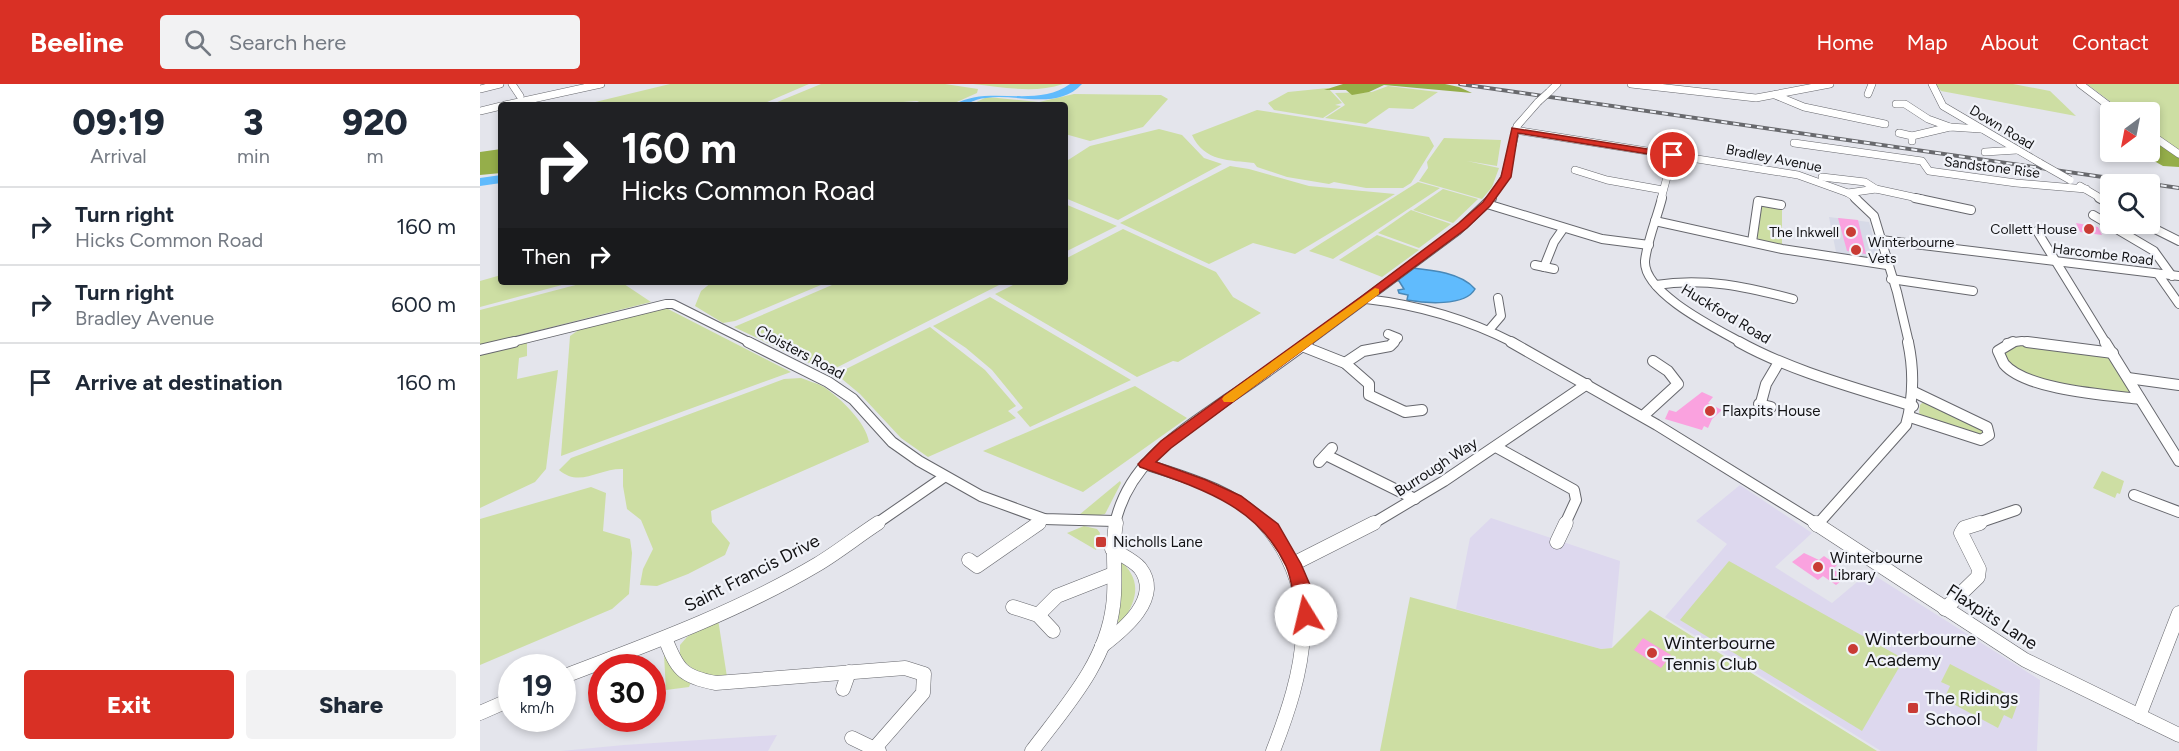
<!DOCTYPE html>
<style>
body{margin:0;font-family:Figtree,sans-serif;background:#f2f2f3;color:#1f2937;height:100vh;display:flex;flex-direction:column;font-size:22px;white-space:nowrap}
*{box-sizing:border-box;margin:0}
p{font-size:20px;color:#747a83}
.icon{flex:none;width:33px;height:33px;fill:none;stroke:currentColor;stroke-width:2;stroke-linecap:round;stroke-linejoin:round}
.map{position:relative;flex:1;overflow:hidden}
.panel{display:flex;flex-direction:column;background:#fff;width:480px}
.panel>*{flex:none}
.top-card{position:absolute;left:18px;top:18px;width:570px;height:183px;border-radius:6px;box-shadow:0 3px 9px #0003;background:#202124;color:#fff;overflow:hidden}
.needle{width:39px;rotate:212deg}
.buttons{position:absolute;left:1620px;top:18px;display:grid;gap:12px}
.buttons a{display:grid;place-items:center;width:60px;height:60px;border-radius:6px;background:#fff;box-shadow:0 3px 9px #0003;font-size:30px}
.speed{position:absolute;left:18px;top:570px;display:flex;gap:12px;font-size:30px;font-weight:700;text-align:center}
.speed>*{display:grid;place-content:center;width:78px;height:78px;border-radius:50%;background:#fff;box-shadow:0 3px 9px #0003;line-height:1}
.speed small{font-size:15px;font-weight:400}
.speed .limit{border:9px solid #d22;background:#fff;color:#111}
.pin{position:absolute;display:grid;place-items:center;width:51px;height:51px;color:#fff;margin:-26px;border:3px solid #fff;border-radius:50%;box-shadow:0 2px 6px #0007}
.me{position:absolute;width:66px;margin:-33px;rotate:351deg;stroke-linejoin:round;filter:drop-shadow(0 0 4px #0008)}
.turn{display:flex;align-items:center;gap:21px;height:126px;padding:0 24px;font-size:27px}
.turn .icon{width:78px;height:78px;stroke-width:2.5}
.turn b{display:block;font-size:42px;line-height:51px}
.then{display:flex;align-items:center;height:57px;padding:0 24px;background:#0003;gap:12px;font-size:22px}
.eta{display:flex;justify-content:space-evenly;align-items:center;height:102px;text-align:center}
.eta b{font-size:36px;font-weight:800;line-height:42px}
.button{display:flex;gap:12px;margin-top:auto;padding:12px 24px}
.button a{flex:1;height:69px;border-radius:6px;background:#d93025;color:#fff;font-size:24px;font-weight:800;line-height:69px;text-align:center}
.button a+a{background:#f2f2f3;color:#1f2937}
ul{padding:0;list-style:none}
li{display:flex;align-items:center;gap:18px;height:78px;padding:0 24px;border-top:2px solid #e0e1e3}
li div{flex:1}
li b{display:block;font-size:22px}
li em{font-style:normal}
header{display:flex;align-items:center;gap:36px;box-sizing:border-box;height:84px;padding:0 30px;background:#d93025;color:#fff}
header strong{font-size:28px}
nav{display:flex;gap:33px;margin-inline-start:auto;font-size:21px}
.search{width:420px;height:54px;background:#f2f2f3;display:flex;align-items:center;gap:15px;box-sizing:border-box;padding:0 21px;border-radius:6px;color:#747a83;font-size:22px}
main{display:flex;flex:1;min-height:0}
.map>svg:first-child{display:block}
</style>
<header>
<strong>Beeline</strong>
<div class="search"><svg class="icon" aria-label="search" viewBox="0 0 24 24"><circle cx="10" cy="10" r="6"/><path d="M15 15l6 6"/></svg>Search here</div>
<nav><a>Home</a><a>Map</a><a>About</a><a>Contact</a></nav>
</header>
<main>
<section class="panel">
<div class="eta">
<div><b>09:19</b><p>Arrival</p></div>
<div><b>3</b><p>min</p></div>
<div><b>920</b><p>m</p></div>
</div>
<ul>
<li><svg class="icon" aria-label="right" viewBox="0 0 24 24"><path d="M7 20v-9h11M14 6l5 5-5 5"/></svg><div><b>Turn right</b><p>Hicks Common Road</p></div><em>160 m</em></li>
<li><svg class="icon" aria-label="right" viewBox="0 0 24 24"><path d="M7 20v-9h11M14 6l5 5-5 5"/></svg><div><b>Turn right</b><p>Bradley Avenue</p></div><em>600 m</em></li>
<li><svg class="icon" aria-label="arrive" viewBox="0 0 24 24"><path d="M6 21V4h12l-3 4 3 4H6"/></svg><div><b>Arrive at destination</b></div><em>160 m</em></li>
</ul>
<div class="button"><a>Exit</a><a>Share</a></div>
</section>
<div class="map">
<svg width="1699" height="667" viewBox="0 0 1699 667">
<rect width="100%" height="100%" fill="#e4e5ec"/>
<polygon fill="#d7dae7" points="1349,133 1389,138 1400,175 1394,177 1364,172 1356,168"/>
<g fill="#ddd8ee">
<polygon points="1260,401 1332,449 1295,483 1352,519 1389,488 1560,596 1557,667 1401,667 1185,533 1247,460 1216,437"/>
<polygon points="1011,434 1140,477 1132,564 1121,565 976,525 990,454"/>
<polygon points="297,651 288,667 81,667 144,661"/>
</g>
<g fill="#cddea3">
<polygon points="190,0 329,0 280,21 111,19"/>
<polygon points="341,0 465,0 498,5 497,9 470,21 446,21 437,17 381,21 290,21"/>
<path d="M493 0H583C554 10 523 3 493 0Z"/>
<polygon points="1456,0 1533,0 1570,7 1596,32 1461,7"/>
<polygon points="1607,0 1699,0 1699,67 1670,46 1670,28 1644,28"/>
<polygon points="908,2 958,8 933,25 909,24 886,40 845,34 865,21 855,9 892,8"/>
<polygon points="848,4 862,19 855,21 861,22 843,34 794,26 788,19 808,8"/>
<polygon points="594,10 681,11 688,15 663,43 610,57 585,50 585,21 490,21 507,13 559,18"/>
<path d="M777 26 949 53 954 62 931 99 923 104H886L854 98 849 100 807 93 777 83 774 79C750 76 724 78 712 51Z"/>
<polygon points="679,45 702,51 724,74 742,80 638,136 585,114 585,78 610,62"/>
<polygon points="964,54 1021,56 1017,82 987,77 1019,84 1012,103 1002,115 939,97 948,84 947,78"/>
<polygon points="750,82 769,85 829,102 915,110 815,170 773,159 729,180 640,139"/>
<polygon points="938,98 960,104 853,175 829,167"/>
<polygon points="963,105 998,115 973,139 933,126"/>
<polygon points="585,120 637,142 585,168"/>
<polygon points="1281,122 1302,125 1302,162 1284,158 1277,154"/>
<polygon points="931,126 971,140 939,164 898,149"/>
<polygon points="643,145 736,188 753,213 781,229 698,278 693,277 657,293 515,210 539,198 585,198 585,175"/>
<polygon points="897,151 939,166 902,193 859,176"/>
<polygon points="21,191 21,198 93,198 0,223 0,197"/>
<polygon points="107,198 141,198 171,218 0,261 0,226"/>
<polygon points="232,198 348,198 255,237 243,239 215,222 221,207"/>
<polygon points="359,198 525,198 348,288 254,243"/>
<polygon points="510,213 651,296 550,343 537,328 543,324 512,286 486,264 453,242"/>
<polygon points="181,225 188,225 311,288 81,372 90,252 103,243"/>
<polygon points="450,243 505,286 536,322 528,327 536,334 448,373 421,354 380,310 356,290"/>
<polygon points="47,257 47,272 39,274 37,295 78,286 66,385 55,398 0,424 0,269"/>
<polygon points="1535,260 1627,272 1633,277 1652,308 1650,310 1566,298 1530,282 1524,269"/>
<path d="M321 294C328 297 337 299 344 303 360 314 386 338 389 358L231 427 232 438 250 459 245 471 208 490 177 502 160 501 163 485 173 465 161 436 147 425 143 402V385C119 384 100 404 79 386L91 374 304 295Z"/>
<polygon points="655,302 707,334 603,408 503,367"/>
<polygon points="1443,318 1502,343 1503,349 1498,353 1443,332 1439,329 1440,321"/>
<polygon points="1622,387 1644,397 1640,410 1637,409 1635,414 1613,404"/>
<polygon points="640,397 641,399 625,430 611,433 599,431"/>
<polygon points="111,403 126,409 123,447 150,455 152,469 149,510 132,525 0,581 0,435"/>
<polygon points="604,442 617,445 620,449 616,466 587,449"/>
<polygon points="1249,477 1424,575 1382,647 1200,536"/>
<path d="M642 478C663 499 656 517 642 539H638L641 506 639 481Z"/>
<polygon points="930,513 1121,565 1132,564 1170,526 1397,667 900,667"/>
<path d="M238 535 247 593C226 592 214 589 200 573V561L207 553Z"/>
<path d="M184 571C195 584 191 590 211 598L209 603 186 606Z"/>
<polygon points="1470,580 1539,616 1532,635 1524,631 1518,644 1464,615 1470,602 1461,598"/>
</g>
<g fill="#95ae4a">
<polygon points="863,0 965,0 979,3 992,9 904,1 889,8 872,11 866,6 844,6"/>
<polygon points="1670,54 1699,73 1699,83 1683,82 1660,69 1672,68 1670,66"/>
<polygon points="21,65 21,76 18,80 21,80 21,89 0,91 0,68"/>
</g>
<path fill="#60bbfd" stroke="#4988b7" stroke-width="1.5" d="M932 184C952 186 982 189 995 205 985 223 944 219 927 216L928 211 919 209 918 206 924 205 919 197 915 196Z"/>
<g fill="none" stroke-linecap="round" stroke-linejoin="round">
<g fill="#60bbfd" fill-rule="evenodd">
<path d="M590 0H602C577 27 537 9 506 14 493 15 490 21 474 21 506 0 556 25 590 0Z"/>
<polygon points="21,91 21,99 0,102 0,94"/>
</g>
</g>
<g fill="#faa2df">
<polygon points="1358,134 1378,136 1386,170 1367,167"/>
<polygon points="1596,139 1618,143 1622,151 1600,148"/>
<polygon points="1222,308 1233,313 1228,319 1242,326 1232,335 1228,344 1224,342 1222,346 1185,335 1189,326 1196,328"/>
<polygon points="1324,469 1339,476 1344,472 1357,481 1353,485 1365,494 1356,501 1343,492 1338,496 1312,478"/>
<polygon points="1163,554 1191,571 1181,584 1154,566"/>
</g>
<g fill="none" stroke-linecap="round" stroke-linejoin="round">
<defs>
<g id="minor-far3">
<polyline points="32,0 40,12"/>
<polyline points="1151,0 1276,14 1350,0"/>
<polyline points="1452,0 1463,22 1560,79"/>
<polyline points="1600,0 1637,28"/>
<polyline points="0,5 20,0"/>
<polyline points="1069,8 1077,0"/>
<polyline points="1388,10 1392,0"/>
<polyline points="1295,11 1324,23 1405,40"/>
<polyline points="1416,20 1425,20 1448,35 1470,43"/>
<polyline points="25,21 121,0"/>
<polyline points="0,27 21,22"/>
<polyline points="1035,46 1318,91 1368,109 1377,115"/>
<polyline points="1419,49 1432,52 1432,57"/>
<polyline points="1670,50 1699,70"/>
<polyline points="1432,52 1470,43 1501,45"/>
<polyline points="1314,59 1442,77 1449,87 1536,99 1606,105"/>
<polyline points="1505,68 1537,66"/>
<polyline points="1095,86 1127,96 1183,106"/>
<polyline points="1342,93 1385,98 1396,105"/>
<polyline points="1600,102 1622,115"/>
<polyline points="1368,109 1396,105 1442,115"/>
<polyline points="1011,115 1025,92 1037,42 1058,18"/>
<polyline points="1181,115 1193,71"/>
</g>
<g id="minor-far2">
<path d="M1182 114C1177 134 1167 157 1165 177 1163 209 1237 245 1262 259"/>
<polyline points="1375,114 1394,132 1417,208 1429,259"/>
<polyline points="1435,114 1491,126"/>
<polyline points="1619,114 1630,120"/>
<polyline points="1007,120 1122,155 1169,161"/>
<polyline points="1613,131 1674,167 1692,192"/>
<polyline points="1175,137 1302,165 1407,181"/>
<polyline points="1665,140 1699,157"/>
<polyline points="1557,147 1626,259"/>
<polyline points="1401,156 1699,192"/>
<polyline points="1272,158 1278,117 1301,121"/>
<polyline points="1055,181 1074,185"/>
<polyline points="1064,183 1074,158 1083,145"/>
<polyline points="1678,190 1699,220"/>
<polyline points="1411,195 1493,207"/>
<path d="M1176 201C1224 193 1267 203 1313 215"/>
<path d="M886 215C939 221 987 235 1034 259"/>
<polyline points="1009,246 1021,232 1018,214"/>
<polyline points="908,250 918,254 913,259"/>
<polyline points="28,259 186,220 193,220 271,259"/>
<polyline points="826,259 977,147 1012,114"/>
<polyline points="1527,259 1542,257 1558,259"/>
</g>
<g id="minor-far1">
<polyline points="268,258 348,298 373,315 412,358 439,377 501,412 564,435 634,437"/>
<polyline points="1031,258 1177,341 1337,440"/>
<path d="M1259 258C1311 287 1376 304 1433 322"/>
<path d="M1533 258 1518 267C1520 271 1522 276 1524 280 1546 306 1627 311 1660 315"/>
<polyline points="1547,258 1633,269"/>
<polyline points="1625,258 1699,377"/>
<polyline points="822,262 865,279 889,300 889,311 925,328 942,326"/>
<polyline points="0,266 34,258"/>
<polyline points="865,279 883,267 910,262 914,258"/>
<polyline points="1648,294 1699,301"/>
<polyline points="1279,320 1291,323"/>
<polyline points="1279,326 1286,300 1299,278"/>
<polyline points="1163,332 1198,300 1188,287 1173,277"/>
<polyline points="1430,333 1501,356 1509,351 1507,343 1434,308"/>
<polyline points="1016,363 1094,406 1096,416 1085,440"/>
<polyline points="846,371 935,415"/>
<polyline points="839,378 852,364"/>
<path d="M665 380C708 394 754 406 786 440"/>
<polyline points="1654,411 1699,428"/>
<polyline points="396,440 464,393"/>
<polyline points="557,440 564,435"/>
<path d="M635 440C648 378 701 348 749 314 776 296 802 277 828 258"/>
<polyline points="892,440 964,397 1107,300"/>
<path d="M1338 440 1426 341C1434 313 1434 286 1428 258"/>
<polyline points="1495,440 1536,426"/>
</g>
<g id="minor">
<path d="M784 439C846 508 823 590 793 667"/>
<polyline points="1335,439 1545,576 1699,651"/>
<polyline points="1337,441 1339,439"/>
<polyline points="1077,458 1086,439"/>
<polyline points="489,476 497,482 559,439"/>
<polyline points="813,480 894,439"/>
<polyline points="533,523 558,531 573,547"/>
<polyline points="1465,525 1498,493 1499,485 1481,449 1484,444 1500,439"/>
<polyline points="558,531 577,512 633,490"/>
<path d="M185 554C197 585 202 593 236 599L425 584 444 590 443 609 394 665"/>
<path d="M622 562C643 546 683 514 660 484 653 476 641 471 632 465"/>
<path d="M82 593C169 560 257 528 338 480 358 468 378 452 398 439"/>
<polyline points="363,605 369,588"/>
<polyline points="0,629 32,615"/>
<polyline points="1659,632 1699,529"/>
<polyline points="372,654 399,667"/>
<path d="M552 667C585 623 626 579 633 522 637 495 631 466 636 439"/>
</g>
</defs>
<use href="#minor-far3" stroke="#66676d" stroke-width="8"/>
<use href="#minor-far2" stroke="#66676d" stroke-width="10"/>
<use href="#minor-far1" stroke="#66676d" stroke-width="12"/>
<use href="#minor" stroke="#66676d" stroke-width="15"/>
<use href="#minor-far3" stroke="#fff" stroke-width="7"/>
<use href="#minor-far2" stroke="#fff" stroke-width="8"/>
<use href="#minor-far1" stroke="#fff" stroke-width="10"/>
<use href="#minor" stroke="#fff" stroke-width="14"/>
<defs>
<polyline id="rail" points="980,0 1699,104"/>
</defs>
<use href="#rail" stroke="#68696d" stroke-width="4"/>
<use href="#rail" stroke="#f1f3f9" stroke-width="2" stroke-dasharray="6" stroke-linecap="butt"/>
<defs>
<g id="minor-bridge">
<polyline points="1058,18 1069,8"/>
<polyline points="1560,79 1590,96"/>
</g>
</defs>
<use href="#minor-bridge" stroke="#66676d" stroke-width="8" stroke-linecap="butt"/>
<use href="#minor-bridge" stroke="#fff" stroke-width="7"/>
</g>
<path fill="#d93025" stroke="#8d1f18" stroke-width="1.5" d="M1032 44 1193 69 1198 71 1193 74 1038 49 1031 93 1010 122 987 144 691 364 676 378 726 396 761 412 798 440 821 480 830 501 834 531 832 536 826 538 820 536C812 520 814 499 806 482 778 421 719 404 660 383L658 380 681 357 882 212 979 139 1003 118 1021 93Z"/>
<polygon fill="#f59e0b" points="895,204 899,205 899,210 753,318 744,318 742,315 744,312"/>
<g fill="#c93b34" stroke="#f1f3f9" stroke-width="2">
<circle cx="1609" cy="145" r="6"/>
<circle cx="1371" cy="148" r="6"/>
<circle cx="1376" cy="166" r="6"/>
<circle cx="1230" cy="327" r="6"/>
<rect x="615" y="452" width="12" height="12" rx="3"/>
<circle cx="1338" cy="483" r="6"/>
<circle cx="1373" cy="565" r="6"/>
<circle cx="1172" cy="569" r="6"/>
<rect x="1427" y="618" width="12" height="12" rx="3"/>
</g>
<g text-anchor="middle" stroke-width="4.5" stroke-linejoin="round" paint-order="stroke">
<g font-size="14" fill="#121214" stroke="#f1f3f9">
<text transform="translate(1522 43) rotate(31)" y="5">Down Road</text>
<text transform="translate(1294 74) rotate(11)" y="5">Bradley Avenue</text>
<text transform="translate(1512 83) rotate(7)" y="5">Sandstone Rise</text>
<text transform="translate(1623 170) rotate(7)" y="5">Harcombe Road</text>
</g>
<g font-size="14" fill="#121214" stroke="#f1f3f9" text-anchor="end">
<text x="1597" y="150">Collett House</text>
<text x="1359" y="153">The Inkwell</text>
<text x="1388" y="163" text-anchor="start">Winterbourne<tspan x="1388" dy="16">Vets</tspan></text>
</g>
<g font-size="15" fill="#121214" stroke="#f1f3f9">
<text transform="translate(1246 230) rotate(31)" y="5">Huckford Road</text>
<text transform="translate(320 268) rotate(28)" y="5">Cloisters Road</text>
<text transform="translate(956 383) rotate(-33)" y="5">Burrough Way</text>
</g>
<g font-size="15" fill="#121214" stroke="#f1f3f9" text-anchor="start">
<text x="1242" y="332">Flaxpits House</text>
<text x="633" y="463">Nicholls Lane</text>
<text x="1350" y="479">Winterbourne<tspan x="1350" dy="17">Library</tspan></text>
</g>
<g font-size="18" fill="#121214" stroke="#f1f3f9">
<text transform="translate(272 489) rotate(-27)" y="6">Saint Francis Drive</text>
<text transform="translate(1512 533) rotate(33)" y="6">Flaxpits Lane</text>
</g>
<g font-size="18" fill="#121214" stroke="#f1f3f9" text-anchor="start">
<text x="1385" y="561">Winterbourne<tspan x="1385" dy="21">Academy</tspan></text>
<text x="1184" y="565">Winterbourne<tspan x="1184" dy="21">Tennis Club</tspan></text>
<text x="1445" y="620">The Ridings<tspan x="1445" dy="21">School</tspan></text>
</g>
</g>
</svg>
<div class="buttons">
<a><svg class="needle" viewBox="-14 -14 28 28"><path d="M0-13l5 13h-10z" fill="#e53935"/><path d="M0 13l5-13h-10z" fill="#747a83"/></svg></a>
<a><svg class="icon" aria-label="search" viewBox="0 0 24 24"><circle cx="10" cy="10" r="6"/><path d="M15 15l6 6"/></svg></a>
</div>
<div class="speed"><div>19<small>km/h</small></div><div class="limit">30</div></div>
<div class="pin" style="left:1193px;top:71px;background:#d93025"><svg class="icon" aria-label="arrive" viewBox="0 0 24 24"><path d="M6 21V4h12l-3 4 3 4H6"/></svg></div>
<svg class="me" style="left:826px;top:531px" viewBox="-20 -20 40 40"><circle r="19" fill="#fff"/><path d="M0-13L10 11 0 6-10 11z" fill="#d93025"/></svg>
<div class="top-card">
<div class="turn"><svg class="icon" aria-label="right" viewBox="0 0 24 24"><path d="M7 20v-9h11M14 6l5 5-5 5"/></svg><div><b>160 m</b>Hicks Common Road</div></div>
<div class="then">Then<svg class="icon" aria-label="right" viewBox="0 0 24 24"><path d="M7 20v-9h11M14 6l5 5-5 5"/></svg></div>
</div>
</div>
</main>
